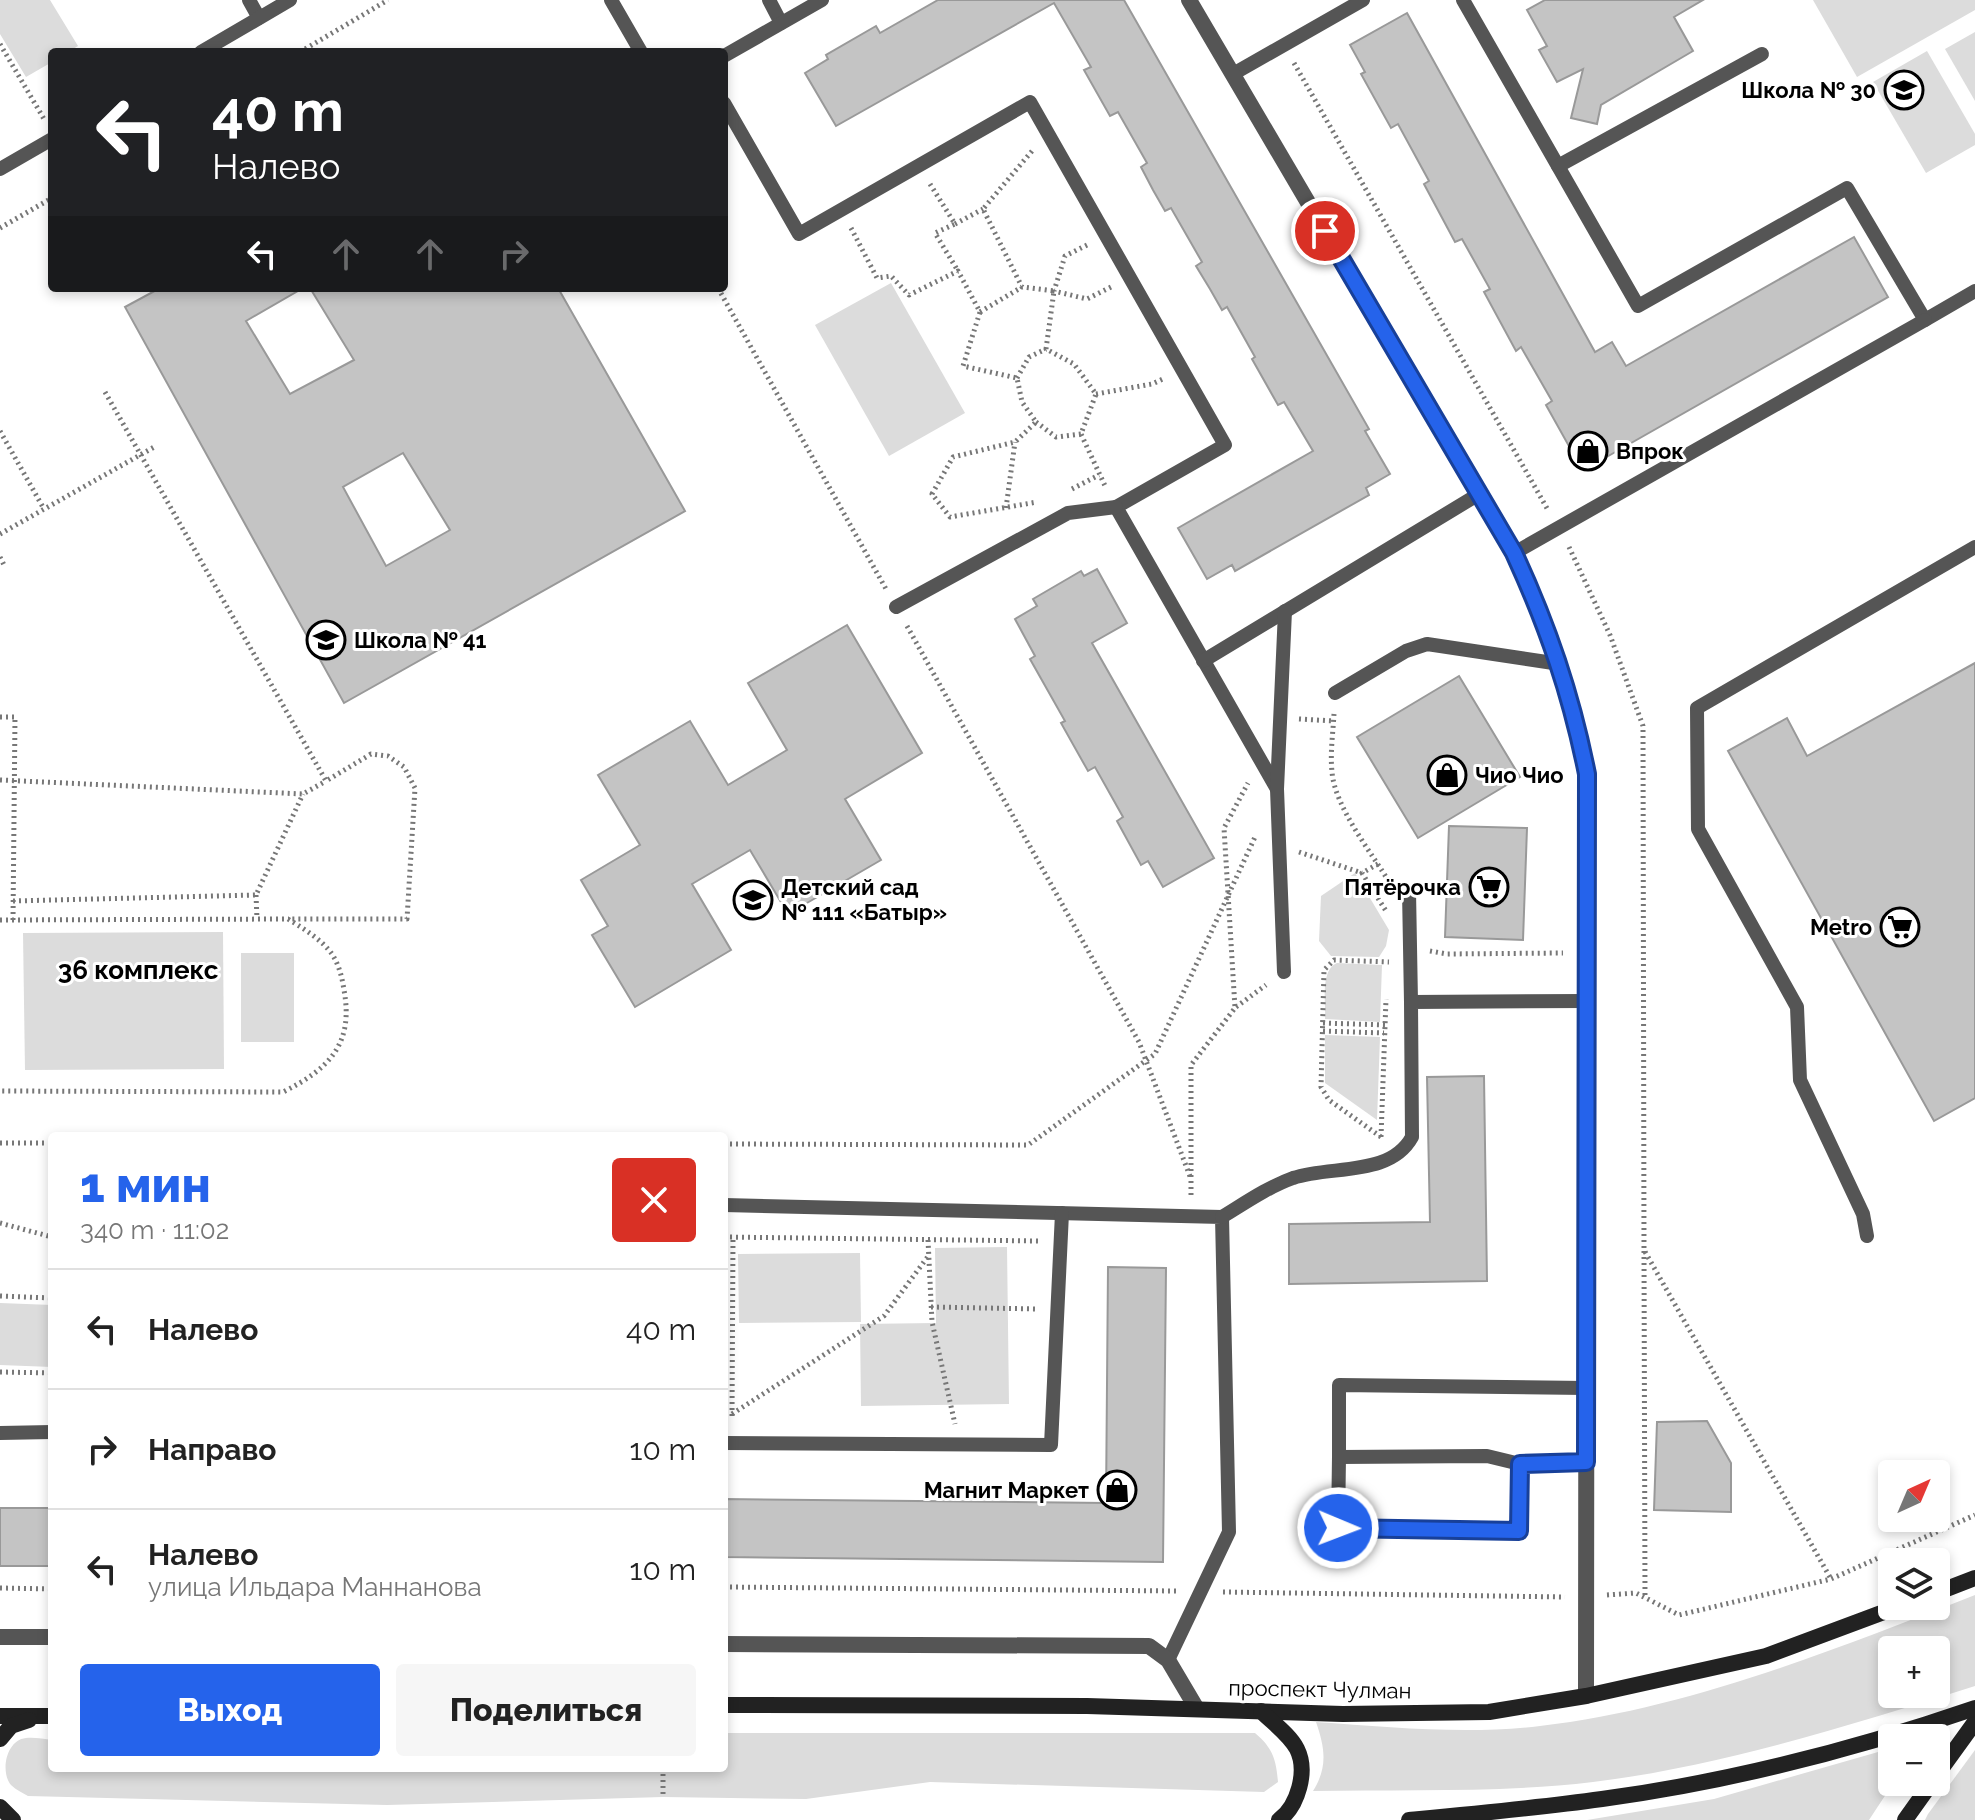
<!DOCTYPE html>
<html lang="ru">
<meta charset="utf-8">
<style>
body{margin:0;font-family:Raleway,sans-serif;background:#f6f6f6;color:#222;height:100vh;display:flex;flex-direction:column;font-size:30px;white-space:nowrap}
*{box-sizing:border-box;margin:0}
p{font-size:26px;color:#767676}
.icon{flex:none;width:44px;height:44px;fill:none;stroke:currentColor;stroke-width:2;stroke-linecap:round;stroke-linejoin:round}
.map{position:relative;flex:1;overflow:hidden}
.panel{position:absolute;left:48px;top:1132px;width:680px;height:640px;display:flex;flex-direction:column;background:#fff;border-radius:8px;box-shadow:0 4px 12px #0003}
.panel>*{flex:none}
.guide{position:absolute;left:48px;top:48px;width:680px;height:244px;border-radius:8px;box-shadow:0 4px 12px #0003;background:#202124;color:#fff;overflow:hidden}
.needle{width:52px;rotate:44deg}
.controls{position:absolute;left:1878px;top:1460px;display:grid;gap:16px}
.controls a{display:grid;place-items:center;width:72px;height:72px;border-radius:8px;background:#fff;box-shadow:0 4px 12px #0003;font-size:40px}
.pin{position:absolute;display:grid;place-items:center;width:68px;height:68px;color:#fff;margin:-34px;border:4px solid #fff;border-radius:50%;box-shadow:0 2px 8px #0007}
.me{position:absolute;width:88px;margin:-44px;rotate:91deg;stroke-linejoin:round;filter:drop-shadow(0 0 6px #0008)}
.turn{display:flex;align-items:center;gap:28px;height:168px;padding:0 32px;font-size:36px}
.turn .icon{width:104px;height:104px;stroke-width:2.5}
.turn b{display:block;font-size:56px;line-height:68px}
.lanes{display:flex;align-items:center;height:76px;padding:0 32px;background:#0003;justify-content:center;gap:40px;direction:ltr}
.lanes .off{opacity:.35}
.round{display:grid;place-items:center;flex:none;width:84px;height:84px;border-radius:8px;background:#f6f6f6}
.summary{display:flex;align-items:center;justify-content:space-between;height:136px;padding:0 32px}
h1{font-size:48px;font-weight:800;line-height:60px;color:#2563eb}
.cta{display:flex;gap:16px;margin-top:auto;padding:16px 32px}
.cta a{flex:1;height:92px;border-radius:8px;background:#2563eb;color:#fff;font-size:32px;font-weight:800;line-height:92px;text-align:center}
.cta a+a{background:#f6f6f6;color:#222}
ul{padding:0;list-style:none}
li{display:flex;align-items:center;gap:24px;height:120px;padding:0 32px;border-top:2px solid #e0e0e0}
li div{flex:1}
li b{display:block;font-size:30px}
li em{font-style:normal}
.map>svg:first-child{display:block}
</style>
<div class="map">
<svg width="1975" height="1820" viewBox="0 0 1975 1820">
<rect width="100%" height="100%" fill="#fff"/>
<g fill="#dcdcdc" fill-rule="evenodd">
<polygon points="0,0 50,0 78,46 68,52 52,52 52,62 26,77 0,34"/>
<polygon points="1813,0 1975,0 1975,10 1857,77"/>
<polygon points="1975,32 1975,101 1945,49"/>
<polygon points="1927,51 1975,134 1975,145 1926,173 1873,82"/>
<polygon points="891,283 965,413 889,456 815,325"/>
<polygon points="1355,873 1389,930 1386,946 1379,957 1331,956 1319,941 1321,896"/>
<polygon points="223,932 224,1069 25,1070 23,933"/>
<rect x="241" y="953" width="53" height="89"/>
<path d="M1337 963 1382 965 1380 1022 1325 1019C1326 1003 1320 970 1337 963Z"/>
<polygon points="1325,1035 1380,1037 1377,1120 1325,1083"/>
<polygon points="1007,1247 1009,1404 861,1406 860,1324 936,1323 935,1248"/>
<polygon points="860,1253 861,1322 739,1323 738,1254"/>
<polygon points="0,1303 52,1305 52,1367 0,1365"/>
<path d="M1975 1595V1686C1850 1725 1724 1766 1593 1782 1501 1793 1406 1789 1313 1791 1328 1767 1325 1748 1316 1722 1390 1727 1465 1735 1540 1726 1688 1709 1836 1649 1975 1595ZM1892 1650H1936V1694H1892Z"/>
<path d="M724 1733H1255C1273 1748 1276 1760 1278 1782L1264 1792 930 1782 806 1799 663 1797 387 1805 28 1796C23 1793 16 1790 11 1785 0 1772 6 1740 26 1738 34 1737 44 1739 52 1740V1768H724Z"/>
<polygon points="1892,1748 1892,1782 1894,1782 1869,1820 1587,1820 1714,1799"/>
<polygon points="1975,1750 1975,1820 1925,1820 1928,1814"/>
</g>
<g fill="#c4c4c4" stroke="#999" stroke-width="2" fill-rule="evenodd">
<polygon points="938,0 1124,0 1369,429 1365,431 1390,474 1366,488 1369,495 1235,571 1232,565 1207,579 1178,528 1313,451 1284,402 1278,405 1252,359 1255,357 1227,307 1222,310 1210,289 1196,266 1202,262 1171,208 1165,211 1153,190 1141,167 1147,163 1118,112 1110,116 1084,70 1091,67 1054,3 836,126 805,73 828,59 826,55 876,26 880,33"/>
<polygon points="1545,0 1703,0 1674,17 1693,51 1601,105 1597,124 1571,118 1583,69 1557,82 1539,50 1547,46 1527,10"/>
<polygon points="1407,13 1595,352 1612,342 1626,366 1854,237 1888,297 1596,463 1583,441 1570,448 1546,405 1552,401 1521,347 1516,351 1484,292 1490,289 1462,239 1455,242 1424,184 1429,181 1398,124 1391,128 1361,74 1365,72 1350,45"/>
<path d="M160 288H303L246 321 290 394 354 360 310 288H558L685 511 344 703 125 307ZM403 453 450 530 386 566 343 487Z"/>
<polygon points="1097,569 1127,623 1092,643 1214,858 1163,887 1148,861 1141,865 1117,821 1123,817 1095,767 1088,771 1061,723 1065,721 1030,659 1035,656 1015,619 1037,606 1033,599 1081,571 1084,576"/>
<polygon points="847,625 922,753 845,799 881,860 788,914 750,850 692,884 731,950 635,1007 592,935 608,926 581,880 640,845 598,775 690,721 728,785 787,750 748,683"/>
<polygon points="1975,663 1975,1098 1934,1121 1728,751 1787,718 1807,756"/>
<polygon points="1459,676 1520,777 1418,838 1357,737"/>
<polygon points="1449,826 1527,828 1523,940 1445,937"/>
<polygon points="1484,1076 1487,1281 1289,1284 1289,1224 1430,1222 1427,1077"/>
<polygon points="1108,1267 1166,1268 1163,1562 724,1557 724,1499 1106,1503"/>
<polygon points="1707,1421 1731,1463 1731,1512 1654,1510 1657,1422"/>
<rect x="0" y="1508" width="52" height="58"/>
</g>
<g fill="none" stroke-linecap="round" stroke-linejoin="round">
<g stroke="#777" stroke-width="5" stroke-dasharray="2 4" stroke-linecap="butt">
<polyline points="0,44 44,119"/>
<polyline points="300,52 388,0"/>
<polyline points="1294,63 1548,510"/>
<polyline points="1032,151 983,209 1022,287 1054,291 1046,349 1074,364 1096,394 1081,434 1106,488"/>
<polyline points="930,184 955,224 935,233 958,271"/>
<polyline points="955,224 983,209"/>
<polyline points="0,228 52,198"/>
<polyline points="851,228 877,278 891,276 909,295 958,271 980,312 963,366 1017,378 1022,402 1036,422 1015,442 953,457 932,494 950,517 1037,502"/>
<polyline points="1087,245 1065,256 1054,291 1087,299 1111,287"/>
<polyline points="718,288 886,589"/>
<polyline points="980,312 1022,287"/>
<polyline points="1017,378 1029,357 1046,349"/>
<polyline points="105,392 326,781 371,754 388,756 404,767 415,788 407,919 288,919"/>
<polyline points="1096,394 1152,384 1165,378"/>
<polyline points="1036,422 1056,437 1081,434"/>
<polyline points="0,431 44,509"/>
<polyline points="1072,489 1099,475"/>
<polyline points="1006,508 1015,442"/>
<polyline points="0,534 156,446"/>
<polyline points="1569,547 1610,635 1643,726 1644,1250 1831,1579"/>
<polyline points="0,557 4,565"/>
<polyline points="907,626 1139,1042 1191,1179"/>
<path d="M1334 714C1333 733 1330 753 1332 772 1335 808 1372 853 1391 885"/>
<polyline points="0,717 15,717 13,920"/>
<polyline points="1299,719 1334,721"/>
<polyline points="0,780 303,794 326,781"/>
<polyline points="1299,852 1362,873"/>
<polyline points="1378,864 1362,873 1386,911"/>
<polyline points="256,895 257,919"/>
<polyline points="13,901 256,895 303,794"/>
<path d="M0 920 288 919C304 929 321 939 332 954 339 965 342 977 344 990 354 1044 329 1069 283 1092L0 1091"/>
<polyline points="1430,951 1447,954 1563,953"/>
<polyline points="1236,1007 1266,985"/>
<polyline points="1323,1023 1385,1025"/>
<polyline points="1323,1031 1384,1033"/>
<polyline points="1381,1137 1329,1100 1321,1087 1324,970 1334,960 1389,962"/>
<polyline points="1381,1137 1386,999"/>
<polyline points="0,1143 52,1143"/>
<polyline points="724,1144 1028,1145 1155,1054 1255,837"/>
<polyline points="1191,1195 1191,1065 1235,1008 1224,828 1248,783"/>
<polyline points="0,1223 52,1237"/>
<polyline points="724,1237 1039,1241"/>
<polyline points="928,1240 932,1322 955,1424"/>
<polyline points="1644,1251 1645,1597"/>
<polyline points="0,1296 52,1298"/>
<polyline points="931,1307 1038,1309"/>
<polyline points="0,1372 52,1373"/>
<polyline points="732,1414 884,1316 929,1255"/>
<polyline points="732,1416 733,1237"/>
<polyline points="724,1587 1177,1591"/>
<polyline points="0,1588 52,1589"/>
<polyline points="1223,1592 1565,1597"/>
<polyline points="1607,1595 1636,1593 1679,1615 1831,1579 1975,1515"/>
<polyline points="663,1768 663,1797"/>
</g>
<g stroke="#555" stroke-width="14">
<polyline points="249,0 259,18"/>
<polyline points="611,0 641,52"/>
<polyline points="769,0 781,23"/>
<polyline points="1463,0 1638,306 1847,188 1925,320 1975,291"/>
<polyline points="201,52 290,0"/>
<polyline points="724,56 822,0"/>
<polyline points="1233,74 1363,0"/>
<polyline points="724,103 799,234 1030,102 1225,445 1116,507 1277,789"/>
<polyline points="1558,166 1762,54"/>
<polyline points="0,169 52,139"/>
<polyline points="1514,553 1925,320"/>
<polyline points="896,607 1068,513 1116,507"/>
<polyline points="1203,661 1479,494"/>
<polyline points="1335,693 1406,651 1427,644 1560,664"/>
<polyline points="1409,891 1411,1002"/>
<polyline points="1284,972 1277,789 1285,611"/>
<polyline points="724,1205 1222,1217 1229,1532 1168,1660"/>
<path d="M1222 1217C1245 1203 1268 1187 1293 1178 1332 1165 1390 1177 1412 1137L1411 1002 1587 1001"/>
<polyline points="1867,1236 1863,1214 1800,1080 1797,1007 1698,829 1697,708 1975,547"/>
<polyline points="0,1433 52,1432"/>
<polyline points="724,1443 1051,1445 1062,1213"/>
<polyline points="1339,1457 1338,1528 1519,1531 1520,1464"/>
<polyline points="1586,1462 1520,1464 1487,1456 1339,1457 1339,1385 1586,1388"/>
</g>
<g stroke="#555" stroke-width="16">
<path d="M1189 0 1514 553C1548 627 1571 694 1587 774L1586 1696"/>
<polyline points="0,1637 52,1637"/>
<polyline points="724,1644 1149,1646 1168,1660 1197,1709"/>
</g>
<g stroke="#222" stroke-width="16">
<polyline points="1936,1593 1975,1578"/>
<polyline points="724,1705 1087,1706 1343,1714 1489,1712 1586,1696 1766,1656 1900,1606"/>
<path d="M1261 1711C1272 1722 1290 1735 1297 1749 1308 1771 1298 1806 1279 1820"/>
<polyline points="0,1716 52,1716"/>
<polyline points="0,1739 11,1726 29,1720"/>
<polyline points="1936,1776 1975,1722"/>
<polyline points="0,1807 13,1820"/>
<path d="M1409 1820C1473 1814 1538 1808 1602 1799 1728 1782 1856 1749 1975 1708"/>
<polyline points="1905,1820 1932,1782"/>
</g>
</g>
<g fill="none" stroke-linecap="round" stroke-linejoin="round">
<defs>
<path id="route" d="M1325 231 1514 553C1548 627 1571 694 1587 774L1586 1462 1520 1464 1519 1531 1338 1528"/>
</defs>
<use href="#route" stroke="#184099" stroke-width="20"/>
<use href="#route" stroke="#2563eb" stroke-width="14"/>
</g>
<defs>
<symbol id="school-ring" viewBox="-11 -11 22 22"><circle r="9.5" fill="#fff" stroke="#000" stroke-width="1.5"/><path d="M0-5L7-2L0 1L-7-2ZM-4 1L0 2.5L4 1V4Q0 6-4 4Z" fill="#000"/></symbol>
<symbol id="shop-ring" viewBox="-11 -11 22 22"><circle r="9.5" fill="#fff" stroke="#000" stroke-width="1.5"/><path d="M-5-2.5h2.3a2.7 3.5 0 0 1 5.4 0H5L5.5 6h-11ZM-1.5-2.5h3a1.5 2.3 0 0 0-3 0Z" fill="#000"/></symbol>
<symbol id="supermarket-ring" viewBox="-11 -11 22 22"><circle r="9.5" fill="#fff" stroke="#000" stroke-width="1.5"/><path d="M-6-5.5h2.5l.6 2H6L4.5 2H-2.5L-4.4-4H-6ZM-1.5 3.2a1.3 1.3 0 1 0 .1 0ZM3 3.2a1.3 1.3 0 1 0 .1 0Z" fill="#000"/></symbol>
</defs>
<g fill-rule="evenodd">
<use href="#school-ring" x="1882" y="68" width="44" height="44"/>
<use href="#shop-ring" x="1566" y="429" width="44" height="44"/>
<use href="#school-ring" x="304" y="618" width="44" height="44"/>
<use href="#shop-ring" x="1425" y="753" width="44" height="44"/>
<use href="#supermarket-ring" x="1467" y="865" width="44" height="44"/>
<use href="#school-ring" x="731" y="878" width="44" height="44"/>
<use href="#supermarket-ring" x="1878" y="905" width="44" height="44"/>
<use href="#shop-ring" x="1095" y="1468" width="44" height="44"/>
</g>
<g text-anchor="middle" stroke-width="6" stroke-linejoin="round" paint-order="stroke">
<g font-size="22" font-weight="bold" fill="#000" stroke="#fff" text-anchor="end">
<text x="1876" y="98">Школа № 30</text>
<text x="1616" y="459" text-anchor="start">Впрок</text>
<text x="354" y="648" text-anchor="start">Школа № 41</text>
<text x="1475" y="783" text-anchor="start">Чио Чио</text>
<text x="781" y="895" text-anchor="start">Детский сад<tspan x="781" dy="25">№ 111 «Батыр»</tspan></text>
<text x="1461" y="895">Пятёрочка</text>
<text x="1872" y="935">Metro</text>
<text x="1089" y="1498">Магнит Маркет</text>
</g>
<g font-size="22" fill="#000" stroke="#fff">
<text transform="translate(1320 1689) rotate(1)" y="8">проспект Чулман</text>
</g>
<g font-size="26" font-weight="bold" fill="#000" stroke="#fff">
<text x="138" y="979">36 комплекс</text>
</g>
</g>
</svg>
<div class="controls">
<a><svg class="needle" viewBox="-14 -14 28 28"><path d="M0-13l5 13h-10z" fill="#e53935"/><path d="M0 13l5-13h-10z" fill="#767676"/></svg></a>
<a><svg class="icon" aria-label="layers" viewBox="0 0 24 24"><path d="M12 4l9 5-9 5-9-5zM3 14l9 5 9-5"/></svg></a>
<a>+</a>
<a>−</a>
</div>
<div class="pin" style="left:1325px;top:231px;background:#d93025"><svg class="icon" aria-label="arrive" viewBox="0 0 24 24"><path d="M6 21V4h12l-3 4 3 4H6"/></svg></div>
<svg class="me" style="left:1338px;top:1528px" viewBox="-20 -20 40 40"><circle r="17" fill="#2563eb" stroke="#fff" stroke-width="3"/><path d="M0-11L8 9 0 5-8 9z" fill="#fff"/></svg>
<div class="guide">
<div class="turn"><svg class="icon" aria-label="left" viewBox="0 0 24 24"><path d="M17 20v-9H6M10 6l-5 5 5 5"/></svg><div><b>40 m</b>Налево</div></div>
<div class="lanes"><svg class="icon" aria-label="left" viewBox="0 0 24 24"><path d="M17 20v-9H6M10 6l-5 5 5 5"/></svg><svg class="icon off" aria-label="ahead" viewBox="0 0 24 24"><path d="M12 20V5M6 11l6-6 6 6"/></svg><svg class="icon off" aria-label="ahead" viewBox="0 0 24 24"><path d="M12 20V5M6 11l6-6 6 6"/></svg><svg class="icon off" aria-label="right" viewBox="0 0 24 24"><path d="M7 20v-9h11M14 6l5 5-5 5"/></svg></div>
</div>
<section class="panel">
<div class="summary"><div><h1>1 мин</h1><p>340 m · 11:02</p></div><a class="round" style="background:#d93025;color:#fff"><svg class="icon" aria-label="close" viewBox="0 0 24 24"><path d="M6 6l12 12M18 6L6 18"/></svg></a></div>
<ul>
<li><svg class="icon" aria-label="left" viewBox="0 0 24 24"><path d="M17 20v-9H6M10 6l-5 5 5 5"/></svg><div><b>Налево</b></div><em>40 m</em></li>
<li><svg class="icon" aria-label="right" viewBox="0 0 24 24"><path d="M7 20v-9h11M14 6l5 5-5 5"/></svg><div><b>Направо</b></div><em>10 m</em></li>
<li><svg class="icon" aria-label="left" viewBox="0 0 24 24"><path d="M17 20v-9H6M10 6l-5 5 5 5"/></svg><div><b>Налево</b><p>улица Ильдара Маннанова</p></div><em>10 m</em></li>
</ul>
<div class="cta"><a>Выход</a><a>Поделиться</a></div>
</section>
</div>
